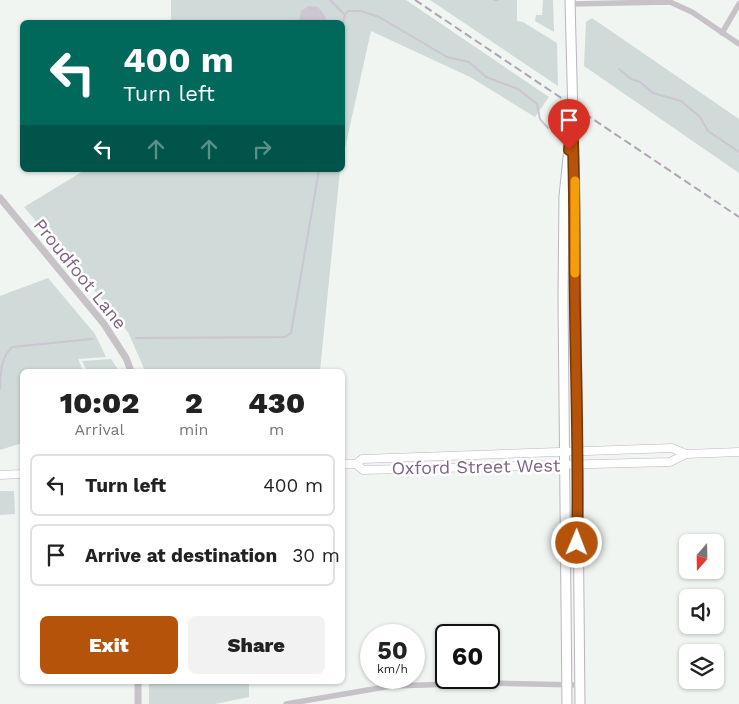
<!DOCTYPE html>
<style>
body{margin:0;font-family:"Work Sans",sans-serif;background:#f2f2f2;color:#222;height:100vh;display:flex;flex-direction:column;font-size:19px;white-space:nowrap}
*{box-sizing:border-box;margin:0}
p{font-size:16px;color:#767676}
.icon{flex:none;width:28px;height:28px;fill:none;stroke:currentColor;stroke-width:2;stroke-linecap:round;stroke-linejoin:round}
.map{position:relative;flex:1;overflow:hidden}
.panel{position:absolute;left:20px;top:369px;width:325px;height:315px;display:flex;flex-direction:column;background:#fff;border-radius:8px;box-shadow:0 1px 4px #0004}
.panel>*{flex:none}
.hud{position:absolute;left:20px;top:20px;width:325px;height:152px;border-radius:8px;box-shadow:0 1px 4px #0004;background:#00695c;color:#fff;overflow:hidden}
.needle{width:32px;rotate:200deg}
.fabs{position:absolute;left:679px;top:534px;display:grid;gap:10px}
.fabs a{display:grid;place-items:center;width:45px;height:45px;border-radius:8px;background:#fff;box-shadow:0 1px 4px #0004;font-size:25px}
.speed{position:absolute;left:360px;top:624px;display:flex;gap:10px;font-size:25px;font-weight:700;text-align:center}
.speed>*{display:grid;place-content:center;width:65px;height:65px;border-radius:50%;background:#fff;box-shadow:0 1px 4px #0004;line-height:1}
.speed small{font-size:12px;font-weight:400}
.speed .limit{border:2px solid #111;border-radius:8px;background:#fff;color:#111}
.pin{position:absolute;display:grid;place-items:center;width:42px;height:42px;color:#fff;margin:-51px -21px;border-radius:50% 50% 50% 0;rotate:-45deg;box-shadow:0 0 5px #0007}
.pin .icon{rotate:45deg}
.me{position:absolute;width:55px;margin:-28px;rotate:1deg;stroke-linejoin:round;filter:drop-shadow(0 0 4px #0008)}
.turn{display:flex;align-items:center;gap:18px;height:105px;padding:0 20px;font-size:22px}
.turn .icon{width:65px;height:65px;stroke-width:2.5}
.turn b{display:block;font-size:35px;line-height:42px}
.lanes{display:flex;align-items:center;height:48px;padding:0 20px;background:#0003;justify-content:center;gap:25px;direction:ltr}
.lanes .off{opacity:.35}
.eta{display:flex;justify-content:space-evenly;align-items:center;height:85px;text-align:center}
.eta b{font-size:30px;font-weight:800;line-height:35px}
.cta{display:flex;gap:10px;margin-top:auto;padding:10px 20px}
.cta a{flex:1;height:58px;border-radius:8px;background:#b45309;color:#fff;font-size:20px;font-weight:800;line-height:58px;text-align:center}
.cta a+a{background:#f2f2f2;color:#222}
ul{padding:0;list-style:none}
li{display:flex;align-items:center;gap:15px;height:62px;margin:0 10px 8px;padding:0 10px;border:2px solid #e0e0e0;border-radius:8px}
li div{flex:1}
li b{display:block;font-size:19px}
li em{font-style:normal}
.map>svg:first-child{display:block}
</style>
<div class="map">
<svg width="739" height="704" viewBox="0 0 739 704">
<rect width="100%" height="100%" fill="#f0f5f2"/>
<g fill="#cfdad9">
<polygon points="171,0 406,0 549,97 535,117 470,77 371,31 343,157 342,22 171,22"/>
<polygon points="430,0 517,0 517,21 523,22 557,43 558,86"/>
<polygon points="543,0 553,0 554,32 535,21 536,15 542,15"/>
<polygon points="592,18 739,119 739,173 584,66 586,22"/>
<polygon points="85,170 340,170 320,371 145,371 129,334 120,321 24,207"/>
<polygon points="48,278 95,334 106,357 78,359 83,371 22,371 22,443 0,450 0,296"/>
<polygon points="111,359 119,371 87,371 82,361"/>
<polygon points="0,491 14,491 15,514 0,515"/>
<polygon points="149,681 249,681 249,697 215,704 149,704"/>
</g>
<polygon fill="#cdc5d1" points="309,6 318,7 325,16 327,22 299,22 301,11"/>
<g fill="none" stroke-linecap="round" stroke-linejoin="round">
<g stroke="#cdc5d1" stroke-width="2">
<polyline points="330,0 345,15"/>
<polyline points="494,0 498,0"/>
<polyline points="342,28 345,15 348,11 361,11 379,17 447,57 469,62 486,77 518,89 537,104 540,119 548,128"/>
<polyline points="619,69 631,79 640,82 653,93 681,101 700,117 708,131 739,152"/>
<polyline points="136,338 285,337 291,333 319,170"/>
<path d="M0 389C1 372 0 359 12 347L92 339"/>
</g>
<defs>
<g id="secondary">
<polyline points="342,464 356,464 362,459 672,448 686,454"/>
<polyline points="356,464 363,470 670,462 686,454 739,452"/>
<polyline points="0,475 22,474"/>
</g>
<g id="primary">
<polyline points="570,0 575,196 580,704"/>
<polyline points="567,704 563,299 564,196 569,148"/>
</g>
</defs>
<use href="#secondary" stroke="#bdb6be" stroke-width="9"/>
<use href="#primary" stroke="#bbb4bc" stroke-width="11"/>
<g stroke="#c7c1c8" stroke-width="5.5">
<polyline points="570,4 670,2 692,12 739,44"/>
<polyline points="722,33 739,4"/>
<polyline points="286,704 391,686 488,683 579,685"/>
</g>
<g stroke="#c7c1c8" stroke-width="7">
<polyline points="0,198 104,324 126,358 131,371"/>
<polyline points="138,681 138,704"/>
</g>
<use href="#secondary" stroke="#fff" stroke-width="8"/>
<use href="#primary" stroke="#fff" stroke-width="9"/>
<polyline stroke="#aea5b0" stroke-width="2" stroke-dasharray="8 4" stroke-linecap="butt" points="415,0 739,217"/>
</g>
<g fill="none" stroke-linecap="round" stroke-linejoin="round">
<defs>
<path id="route" d="M569 150 572 118C575 181 574 244 575 308 576 386 579 465 577 543"/>
</defs>
<use href="#route" stroke="#753606" stroke-width="12"/>
<use href="#route" stroke="#b45309" stroke-width="9"/>
<polyline stroke="#f59e0b" stroke-width="9" points="575,181 575,273"/>
</g>
<g text-anchor="middle" stroke-width="5" stroke-linejoin="round" paint-order="stroke">
<g font-size="18" fill="#7d6282" stroke="#fff">
<text transform="translate(80 274) rotate(51)" y="6">Proudfoot Lane</text>
<text transform="translate(476 467) rotate(-1)" y="6">Oxford Street West</text>
</g>
</g>
</svg>
<div class="fabs">
<a><svg class="needle" viewBox="-14 -14 28 28"><path d="M0-13l5 13h-10z" fill="#e53935"/><path d="M0 13l5-13h-10z" fill="#767676"/></svg></a>
<a><svg class="icon" aria-label="sound" viewBox="0 0 24 24"><path d="M4 9h4l5-4v14l-5-4H4zM17 9q2 3 0 6"/></svg></a>
<a><svg class="icon" aria-label="layers" viewBox="0 0 24 24"><path d="M12 4l9 5-9 5-9-5zM3 14l9 5 9-5"/></svg></a>
</div>
<div class="speed"><div>50<small>km/h</small></div><div class="limit">60</div></div>
<div class="pin" style="left:569px;top:150px;background:#d93025"><svg class="icon" aria-label="arrive" viewBox="0 0 24 24"><path d="M6 21V4h12l-3 4 3 4H6"/></svg></div>
<svg class="me" style="left:577px;top:543px" viewBox="-20 -20 40 40"><circle r="17" fill="#b45309" stroke="#fff" stroke-width="3"/><path d="M0-11L8 9 0 5-8 9z" fill="#fff"/></svg>
<div class="hud">
<div class="turn"><svg class="icon" aria-label="left" viewBox="0 0 24 24"><path d="M17 20v-9H6M10 6l-5 5 5 5"/></svg><div><b>400 m</b>Turn left</div></div>
<div class="lanes"><svg class="icon" aria-label="left" viewBox="0 0 24 24"><path d="M17 20v-9H6M10 6l-5 5 5 5"/></svg><svg class="icon off" aria-label="ahead" viewBox="0 0 24 24"><path d="M12 20V5M6 11l6-6 6 6"/></svg><svg class="icon off" aria-label="ahead" viewBox="0 0 24 24"><path d="M12 20V5M6 11l6-6 6 6"/></svg><svg class="icon off" aria-label="right" viewBox="0 0 24 24"><path d="M7 20v-9h11M14 6l5 5-5 5"/></svg></div>
</div>
<section class="panel">
<div class="eta">
<div><b>10:02</b><p>Arrival</p></div>
<div><b>2</b><p>min</p></div>
<div><b>430</b><p>m</p></div>
</div>
<ul>
<li><svg class="icon" aria-label="left" viewBox="0 0 24 24"><path d="M17 20v-9H6M10 6l-5 5 5 5"/></svg><div><b>Turn left</b></div><em>400 m</em></li>
<li><svg class="icon" aria-label="arrive" viewBox="0 0 24 24"><path d="M6 21V4h12l-3 4 3 4H6"/></svg><div><b>Arrive at destination</b></div><em>30 m</em></li>
</ul>
<div class="cta"><a>Exit</a><a>Share</a></div>
</section>
</div>
